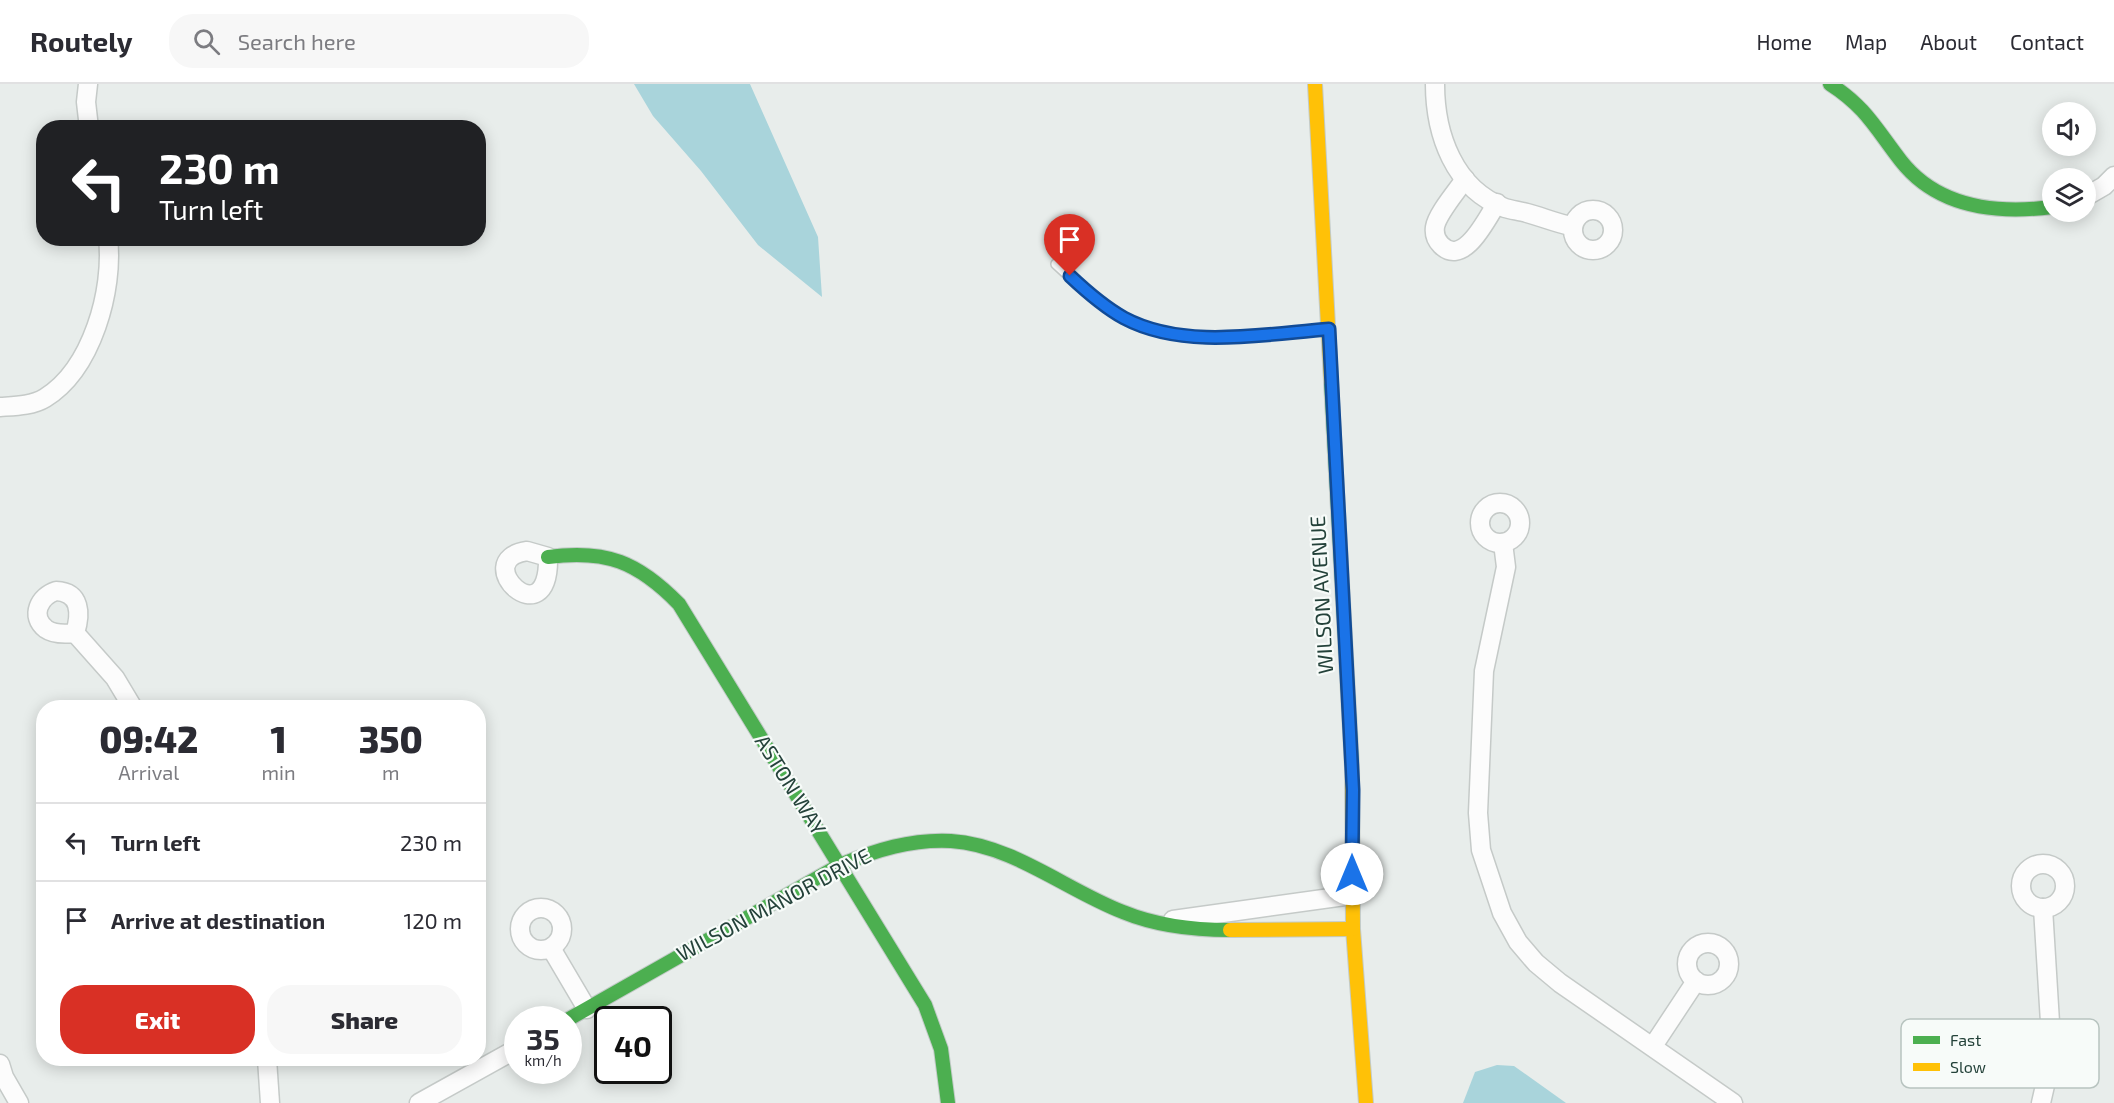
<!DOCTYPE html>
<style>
body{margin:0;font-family:"Exo 2",sans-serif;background:#f7f7f7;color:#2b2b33;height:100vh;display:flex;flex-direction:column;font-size:22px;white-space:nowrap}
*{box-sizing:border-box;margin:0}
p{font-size:20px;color:#7c7c81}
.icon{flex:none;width:33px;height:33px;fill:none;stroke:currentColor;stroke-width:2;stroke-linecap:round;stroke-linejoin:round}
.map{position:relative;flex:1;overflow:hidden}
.details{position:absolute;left:36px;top:616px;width:450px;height:366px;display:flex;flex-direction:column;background:#fff;border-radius:24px;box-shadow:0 3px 15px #0003}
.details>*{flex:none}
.top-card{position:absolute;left:36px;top:36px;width:450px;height:126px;border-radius:24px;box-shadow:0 3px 15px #0003;background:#202124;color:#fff;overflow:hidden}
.tools{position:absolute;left:2042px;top:18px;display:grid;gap:12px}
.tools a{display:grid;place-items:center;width:54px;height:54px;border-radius:50%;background:#fff;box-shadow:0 3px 15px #0003;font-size:30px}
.speed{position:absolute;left:504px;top:922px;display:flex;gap:12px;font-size:30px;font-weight:700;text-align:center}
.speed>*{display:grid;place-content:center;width:78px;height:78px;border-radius:50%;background:#fff;box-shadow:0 3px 15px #0003;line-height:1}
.speed small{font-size:15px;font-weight:400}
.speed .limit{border:3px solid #111;border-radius:9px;background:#fff;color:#111}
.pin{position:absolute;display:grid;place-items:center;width:51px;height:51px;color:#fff;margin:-62px -26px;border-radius:50% 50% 50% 0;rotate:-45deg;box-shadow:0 0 6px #0007}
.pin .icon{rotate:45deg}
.me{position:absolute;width:66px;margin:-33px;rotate:0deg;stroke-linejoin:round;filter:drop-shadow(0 0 4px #0008)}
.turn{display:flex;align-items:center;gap:21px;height:126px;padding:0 24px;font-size:27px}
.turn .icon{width:78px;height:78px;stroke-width:2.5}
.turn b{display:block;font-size:42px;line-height:51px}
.eta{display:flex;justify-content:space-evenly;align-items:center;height:102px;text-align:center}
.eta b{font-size:36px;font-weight:800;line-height:42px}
.button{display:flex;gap:12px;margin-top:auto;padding:12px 24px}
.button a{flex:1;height:69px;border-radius:24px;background:#d93025;color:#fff;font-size:24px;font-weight:800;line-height:69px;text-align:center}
.button a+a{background:#f7f7f7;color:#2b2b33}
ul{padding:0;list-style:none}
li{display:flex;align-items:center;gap:18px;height:78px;padding:0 24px;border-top:2px solid #e1e1e2}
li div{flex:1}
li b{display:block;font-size:22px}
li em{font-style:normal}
header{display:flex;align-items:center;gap:36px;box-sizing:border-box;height:84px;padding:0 30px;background:#fff;border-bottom:2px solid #e1e1e2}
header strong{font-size:28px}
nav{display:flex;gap:33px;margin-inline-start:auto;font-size:21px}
.search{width:420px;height:54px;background:#f7f7f7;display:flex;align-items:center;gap:15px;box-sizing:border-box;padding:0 21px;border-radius:24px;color:#7c7c81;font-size:22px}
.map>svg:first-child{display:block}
</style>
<header>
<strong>Routely</strong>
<div class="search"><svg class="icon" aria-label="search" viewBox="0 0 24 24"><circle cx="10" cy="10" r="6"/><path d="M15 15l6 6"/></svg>Search here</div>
<nav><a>Home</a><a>Map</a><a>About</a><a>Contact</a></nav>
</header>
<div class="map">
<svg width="2114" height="1019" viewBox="0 0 2114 1019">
<rect width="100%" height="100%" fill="#e8edeb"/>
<g fill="#a9d4db">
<polygon points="634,0 750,0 818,153 822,213 758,161 701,87 653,32"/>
<polygon points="1497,981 1514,982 1566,1019 1463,1019 1475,988"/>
</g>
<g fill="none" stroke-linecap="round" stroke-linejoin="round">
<defs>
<path id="lane" d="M1056 180C1078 200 1099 222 1125 235 1187 266 1261 250 1326 245"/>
<g id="street">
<polyline points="88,0 86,18 89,44"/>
<path d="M1435 0C1435 50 1454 105 1505 124 1512 126 1520 127 1527 129 1542 133 1556 139 1571 142"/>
<path d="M1465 95C1457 107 1437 130 1435 143 1434 150 1436 156 1441 161 1464 184 1487 134 1497 119"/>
<polyline points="2085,113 2104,102 2114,92"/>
<circle cx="1593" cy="146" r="20"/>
<path d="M0 323C14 322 32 322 45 314 92 285 114 206 108 154"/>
<circle cx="1500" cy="439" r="20"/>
<polyline points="1503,459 1506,483 1484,587 1478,729 1481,766 1502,829 1518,858 1536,879 1560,899 1733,1019"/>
<path d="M527 467 548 473C550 556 467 476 527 467Z"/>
<path d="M56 507C81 508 81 530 75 549 66 550 53 550 46 545 29 532 40 512 56 507Z"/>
<polyline points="75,549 115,594 133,624"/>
<circle cx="2043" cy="802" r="22"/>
<circle cx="541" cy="845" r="21"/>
<polyline points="1173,836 1352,811"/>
<circle cx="1708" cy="880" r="21"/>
<polyline points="551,864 587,925"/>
<polyline points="1653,962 1696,897"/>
<polyline points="267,975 270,1019"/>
<polyline points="0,980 4,993 19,1019"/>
<polyline points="419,1019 518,964"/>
<polyline points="2041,1019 2052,971 2043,824"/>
</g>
<g id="fast">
<path d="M1830 0C1866 23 1876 45 1901 77 1938 124 1997 130 2052 123"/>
<polyline points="1331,297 1352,683"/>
<path d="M548 473C606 465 638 478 679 520L925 921 941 965 948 1019"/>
<path d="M567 936 840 781C876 766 911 755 951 757 1013 761 1066 806 1123 828 1157 842 1194 846 1230 846"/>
</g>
<g id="slow">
<polyline points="1315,0 1331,297"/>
<polyline points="1352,683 1353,845 1366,1019"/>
<polyline points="1230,846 1353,845"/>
</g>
</defs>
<use href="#lane" stroke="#c5cac8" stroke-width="12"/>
<use href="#street" stroke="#c5cac8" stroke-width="21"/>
<use href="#fast" stroke="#c3cbc8" stroke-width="16"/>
<use href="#slow" stroke="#c3cbc8" stroke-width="16"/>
<use href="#lane" stroke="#fcfcfc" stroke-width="9"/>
<use href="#street" stroke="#fcfcfc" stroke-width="18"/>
<use href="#fast" stroke="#4caf50" stroke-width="14"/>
<use href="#slow" stroke="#ffc107" stroke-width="14"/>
</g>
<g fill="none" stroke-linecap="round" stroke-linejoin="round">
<defs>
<path id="route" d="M1070 192C1087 208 1104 223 1124 234 1184 266 1264 250 1329 245L1353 706 1352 790"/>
</defs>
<use href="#route" stroke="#114b97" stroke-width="15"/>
<use href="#route" stroke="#1a73e8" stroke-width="10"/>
</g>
<g text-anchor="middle" stroke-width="4.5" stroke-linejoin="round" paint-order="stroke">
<g font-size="21" fill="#24423a" stroke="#f7fbf9">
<text transform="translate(1322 511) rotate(-93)" y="7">WILSON AVENUE</text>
<text transform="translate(790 701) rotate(58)" y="7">ASTON WAY</text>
<text transform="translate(774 821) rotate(-28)" y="7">WILSON MANOR DRIVE</text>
</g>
</g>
<rect x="1901" y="935" width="198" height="69" rx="9" fill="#f7fbf9" stroke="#b8c4c0" stroke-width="1.5"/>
<rect x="1913" y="952" width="27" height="8" fill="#4caf50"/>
<rect x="1913" y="979" width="27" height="8" fill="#ffc107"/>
<g font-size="16" fill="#24423a">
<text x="1950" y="962">Fast</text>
<text x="1950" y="989">Slow</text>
</g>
</svg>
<div class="tools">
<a><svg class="icon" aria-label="sound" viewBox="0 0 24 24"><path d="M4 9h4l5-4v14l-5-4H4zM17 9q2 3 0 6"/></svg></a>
<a><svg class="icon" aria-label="layers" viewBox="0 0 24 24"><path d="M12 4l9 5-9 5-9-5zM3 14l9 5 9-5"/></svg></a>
</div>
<div class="speed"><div>35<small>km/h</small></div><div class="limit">40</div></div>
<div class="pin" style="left:1070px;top:192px;background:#d93025"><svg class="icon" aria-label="arrive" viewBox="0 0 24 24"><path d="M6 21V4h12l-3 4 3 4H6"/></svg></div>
<svg class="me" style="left:1352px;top:790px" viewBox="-20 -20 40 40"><circle r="19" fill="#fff"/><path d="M0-13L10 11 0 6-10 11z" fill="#1a73e8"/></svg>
<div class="top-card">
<div class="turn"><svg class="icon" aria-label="left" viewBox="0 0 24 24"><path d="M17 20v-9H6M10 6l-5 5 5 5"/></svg><div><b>230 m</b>Turn left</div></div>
</div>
<section class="details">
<div class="eta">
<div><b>09:42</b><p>Arrival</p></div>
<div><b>1</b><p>min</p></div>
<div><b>350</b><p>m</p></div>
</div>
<ul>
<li><svg class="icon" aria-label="left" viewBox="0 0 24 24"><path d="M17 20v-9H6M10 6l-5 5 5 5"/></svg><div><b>Turn left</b></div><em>230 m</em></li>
<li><svg class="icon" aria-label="arrive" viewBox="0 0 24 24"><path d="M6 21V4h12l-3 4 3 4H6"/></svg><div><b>Arrive at destination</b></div><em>120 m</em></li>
</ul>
<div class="button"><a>Exit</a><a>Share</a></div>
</section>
</div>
